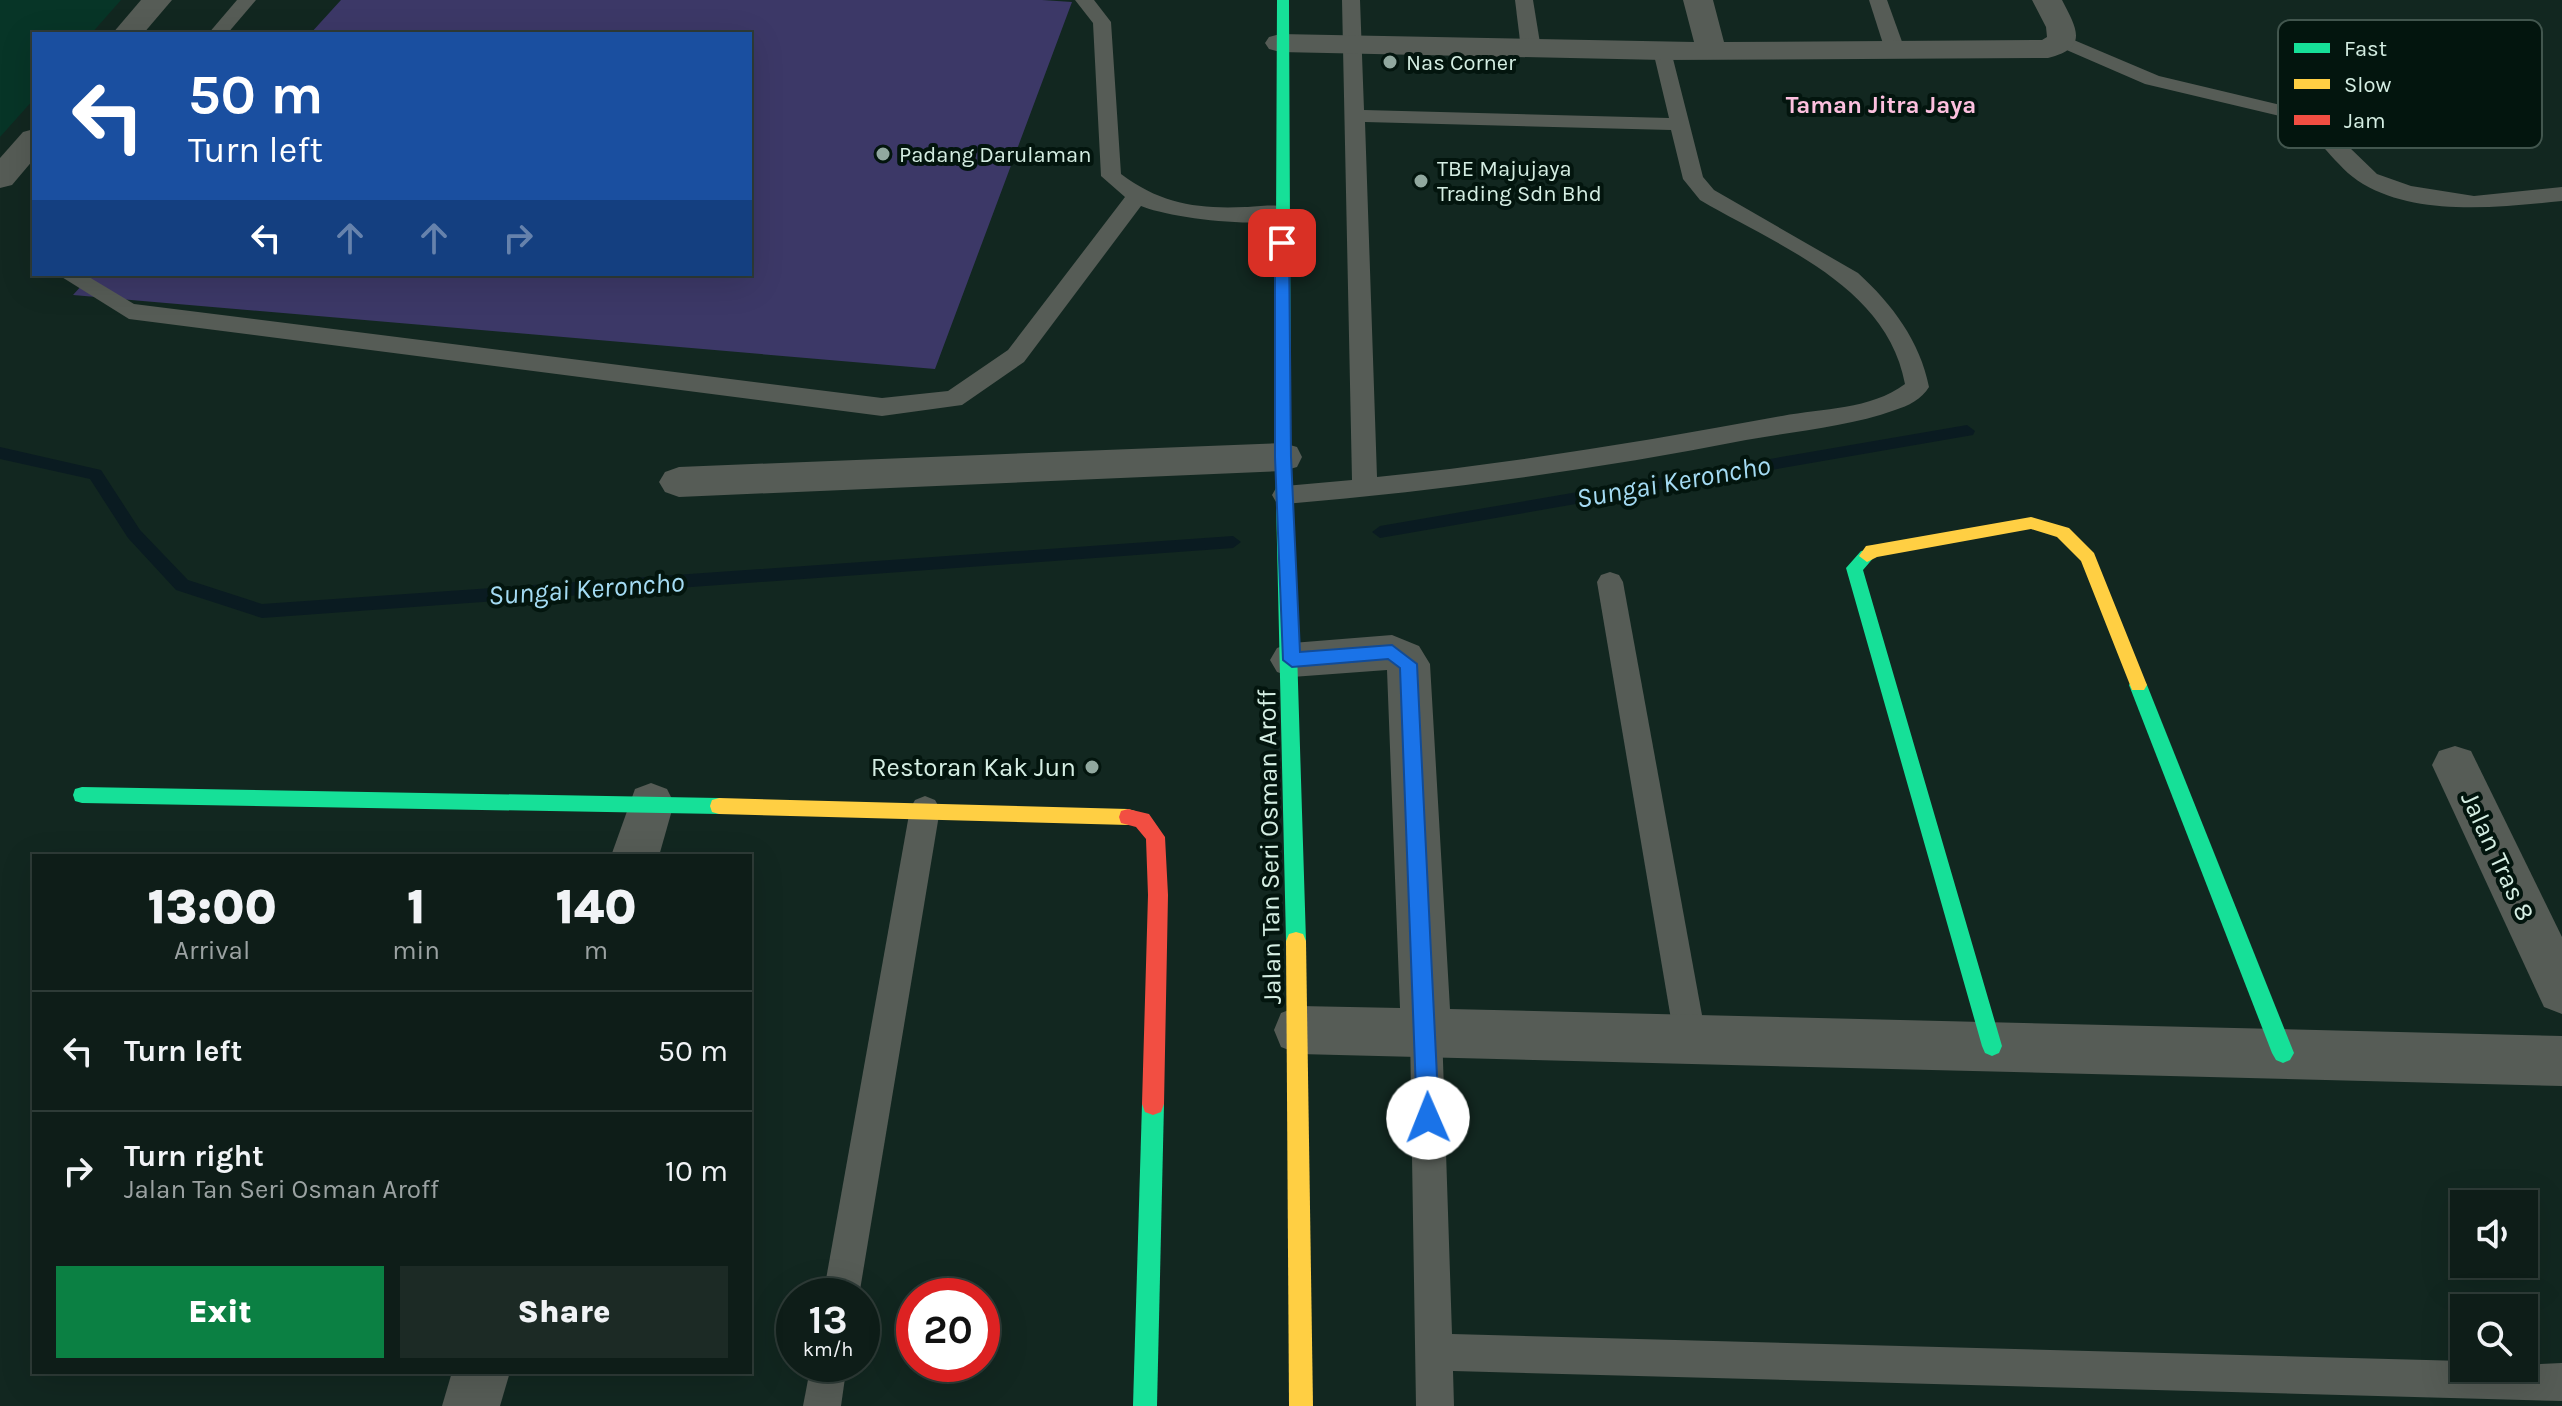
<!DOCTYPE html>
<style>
body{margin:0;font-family:Karla,sans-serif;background:#1c2a25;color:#f1f3f6;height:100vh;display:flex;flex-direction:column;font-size:30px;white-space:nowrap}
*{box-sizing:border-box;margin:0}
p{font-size:26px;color:#9ba2a2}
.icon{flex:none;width:44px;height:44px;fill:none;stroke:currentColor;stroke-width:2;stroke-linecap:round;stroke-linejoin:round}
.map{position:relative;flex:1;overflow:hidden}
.details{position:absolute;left:32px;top:854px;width:720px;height:520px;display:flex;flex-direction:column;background:#0e1d18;border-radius:0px;box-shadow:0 8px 32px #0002,0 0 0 2px #2e3b37}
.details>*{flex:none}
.hud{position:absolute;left:32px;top:32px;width:720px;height:244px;border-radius:0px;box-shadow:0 8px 32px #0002,0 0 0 2px #2e3b37;background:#1a4fa0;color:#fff;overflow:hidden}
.tools{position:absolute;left:2450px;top:1190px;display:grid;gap:16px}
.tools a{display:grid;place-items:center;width:88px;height:88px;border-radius:0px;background:#0e1d18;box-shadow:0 8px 32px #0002,0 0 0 2px #2e3b37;font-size:40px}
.speed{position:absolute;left:776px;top:1278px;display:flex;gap:16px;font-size:40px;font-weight:700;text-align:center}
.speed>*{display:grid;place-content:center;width:104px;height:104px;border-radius:50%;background:#0e1d18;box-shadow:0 8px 32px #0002,0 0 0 2px #2e3b37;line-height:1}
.speed small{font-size:20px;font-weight:400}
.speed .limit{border:12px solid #d22;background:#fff;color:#111}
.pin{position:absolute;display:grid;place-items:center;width:68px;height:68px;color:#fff;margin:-34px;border-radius:16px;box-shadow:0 4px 12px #0006}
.me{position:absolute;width:88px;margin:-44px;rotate:359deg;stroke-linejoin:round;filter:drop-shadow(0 0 6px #0008)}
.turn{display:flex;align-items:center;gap:28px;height:168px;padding:0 24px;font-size:36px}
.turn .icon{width:104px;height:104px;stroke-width:2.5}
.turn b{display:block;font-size:56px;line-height:68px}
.lanes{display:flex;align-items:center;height:76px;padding:0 24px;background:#0003;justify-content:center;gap:40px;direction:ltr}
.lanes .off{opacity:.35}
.eta{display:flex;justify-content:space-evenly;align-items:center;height:136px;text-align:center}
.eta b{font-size:48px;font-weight:800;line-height:56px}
.primary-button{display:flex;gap:16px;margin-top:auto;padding:16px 24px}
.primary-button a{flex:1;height:92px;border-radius:0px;background:#0b8043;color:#fff;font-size:32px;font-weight:800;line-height:92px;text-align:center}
.primary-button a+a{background:#1c2a25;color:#f1f3f6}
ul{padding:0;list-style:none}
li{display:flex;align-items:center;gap:24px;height:120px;padding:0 24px;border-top:2px solid #2e3b37}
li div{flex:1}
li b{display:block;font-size:30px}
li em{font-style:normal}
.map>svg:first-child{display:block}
</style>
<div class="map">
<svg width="2562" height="1406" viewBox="0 0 2562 1406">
<rect width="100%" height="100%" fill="#122720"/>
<polygon fill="#073527" points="0,0 121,0 91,34 34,34 34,99 0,137"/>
<polygon fill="#3c3867" points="341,0 1042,0 1072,2 935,369 73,295 92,274 750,274 750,34 310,34"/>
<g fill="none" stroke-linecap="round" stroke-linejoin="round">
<g fill="#0a1b21" fill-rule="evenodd">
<polygon points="1967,425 1975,431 1973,435 1380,538 1372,532 1380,526"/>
<polygon points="0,447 101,470 140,530 188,580 262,604 1233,536 1241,542 1233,548 262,618 176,590 128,538 90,479 0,459"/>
</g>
<g fill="#565c56" fill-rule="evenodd">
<polygon points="237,0 256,0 227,34 208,34"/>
<path d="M1075 0H1094L1111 22 1121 174C1161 204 1197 209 1245 207 1259 207 1284 201 1293 213 1278 233 1165 217 1141 206L1024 362 962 405 882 416 129 319 57 274H84L134 304 882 398 948 391 1008 350 1125 197 1101 176 1093 23Z"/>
<path d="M1342 0H1360L1364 110 1669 118 1653 51 1656 47H1670L1703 177 1714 190 1858 273C1892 304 1920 341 1929 387 1922 399 1908 406 1895 410 1848 427 1795 431 1746 440 1594 470 1439 491 1285 504L1276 502 1272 495 1276 488 1285 486 1352 480ZM1365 122 1671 130 1683 179 1700 200C1776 245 1887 285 1905 384 1870 410 1823 408 1782 416 1648 441 1513 463 1377 477Z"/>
<polygon points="1515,0 1533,0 1541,49 1538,53 1531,55 1521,49"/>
<polygon points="1869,0 1887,0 1905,50 1902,54 1888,54 1885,50"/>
<path d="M2062 35 2159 76 2298 109 2320 119 2377 174 2411 186 2474 196 2562 187V201C2501 207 2419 217 2363 184 2333 166 2321 134 2284 117L2145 84 2055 45 2052 41Z"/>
<polygon points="1610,572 1619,575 1623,582 1706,1037 1701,1048 1690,1053 1679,1048 1674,1037 1597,582 1601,575"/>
<polygon points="925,796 935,800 940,809 859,1296 823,1296 910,809 915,800"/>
<polygon points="1426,1015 1437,1020 1442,1031 1452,1334 2464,1361 2464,1368 2562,1363 2562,1401 1453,1371 1454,1406 1416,1406 1410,1031 1415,1020"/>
<polygon points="811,1364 847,1364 841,1406 803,1406"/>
</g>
<g fill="#565c56" fill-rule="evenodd">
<polygon points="141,0 172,0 143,34 112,34"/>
<path d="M1683 0H1713L1724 42 2042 40 2047 37 2046 27 2032 0H2062C2077 29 2089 48 2048 58L1663 60 1280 52 1269 49 1265 43 1269 37 1280 34 1694 42Z"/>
<polygon points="34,129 34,159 12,185 0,188 0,158 23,132"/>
<polygon points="1283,443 1297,447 1302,457 1297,467 1283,471 679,497 665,492 659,482 665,472 679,467"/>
<polygon points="1392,635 1419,646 1430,664 1450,1009 2562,1036 2562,1086 1299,1054 1281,1047 1274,1030 1281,1013 1299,1006 1400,1008 1387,670 1292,677 1277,672 1270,660 1277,648 1292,643"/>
<polygon points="2455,746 2471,751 2562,937 2562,1014 2544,1007 2432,765 2439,751"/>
<polygon points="651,783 667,789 674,803 659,856 611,856 635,789"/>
<polygon points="452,1372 510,1372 500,1406 442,1406"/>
</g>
<g fill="#16e098" fill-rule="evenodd">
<polygon points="1277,0 1289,0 1291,457 1306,941 1303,948 1296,950 1289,948 1286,941 1275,457"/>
<polygon points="1867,550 1875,556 1863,570 2002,1046 1999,1053 1992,1056 1985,1053 1982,1046 1846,568 1861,551"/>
<polygon points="2138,678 2144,680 2147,685 2294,1053 2290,1060 2283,1063 2276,1060 2272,1053 2129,685 2132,680"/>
<polygon points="82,787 719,798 726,800 728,806 726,812 719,814 82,803 75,801 73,795 75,789"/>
<polygon points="1153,1093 1161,1096 1164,1104 1157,1406 1133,1406 1142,1104 1145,1096"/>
</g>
<g fill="#ffcf43" fill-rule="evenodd">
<polygon points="2031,517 2069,528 2094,553 2147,685 2144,690 2132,690 2081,561 2057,537 2031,529 1877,557 1867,562 1859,556 1866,546 1872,545"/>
<polygon points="719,798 1128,809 1135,811 1137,817 1135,823 1128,825 719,814 712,812 710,806 712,800"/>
<polygon points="1296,932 1303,934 1306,941 1313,1406 1289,1406 1286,941 1289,934"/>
</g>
<polygon fill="#f24e42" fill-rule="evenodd" points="1128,809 1149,814 1165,837 1168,895 1164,1104 1161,1112 1153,1115 1145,1112 1142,1104 1148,895 1146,839 1136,827 1121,823 1119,817 1121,811"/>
</g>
<polygon fill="#1a73e8" stroke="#114b97" stroke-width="2" points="1282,239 1289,243 1291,457 1300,652 1392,645 1417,664 1439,1118 1436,1126 1428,1129 1420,1126 1417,1118 1400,668 1388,659 1292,667 1283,660 1275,457 1275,243"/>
<g fill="#91a89f" stroke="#03150e" stroke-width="3">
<circle cx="1390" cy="62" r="8"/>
<circle cx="883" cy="154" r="8"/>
<circle cx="1421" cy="181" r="8"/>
<circle cx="1092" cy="767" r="8"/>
</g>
<g text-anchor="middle" stroke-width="8" stroke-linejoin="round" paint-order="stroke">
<g font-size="22" fill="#d5eee3" stroke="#03150e" text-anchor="start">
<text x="1406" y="70">Nas Corner</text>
<text x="899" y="162">Padang Darulaman</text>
<text x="1437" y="176">TBE Majujaya<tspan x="1437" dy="25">Trading Sdn Bhd</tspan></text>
</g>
<g font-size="24" font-weight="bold" fill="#fdc0df" stroke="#03150e">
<text x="1881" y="113">Taman Jitra Jaya</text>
</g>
<g font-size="26" fill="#d5eee3" stroke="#03150e" text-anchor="end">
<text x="1076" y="776">Restoran Kak Jun</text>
</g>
<g font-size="26" fill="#d5eee3" stroke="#03150e">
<text transform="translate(1269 847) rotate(-91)" y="9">Jalan Tan Seri Osman Aroff</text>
<text transform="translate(2498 856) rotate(65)" y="9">Jalan Tras 8</text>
</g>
<g font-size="28" font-style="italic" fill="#a4dbf3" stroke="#03150e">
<text transform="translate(1673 481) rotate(-10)" y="10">Sungai Keroncho</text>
<text transform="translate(586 588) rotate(-4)" y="10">Sungai Keroncho</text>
</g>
</g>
<rect x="2278" y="20" width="264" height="128" rx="12" fill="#03150e" stroke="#42564e" stroke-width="2"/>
<rect x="2294" y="43" width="36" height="10" fill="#16e098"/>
<rect x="2294" y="79" width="36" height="10" fill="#ffcf43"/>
<rect x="2294" y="115" width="36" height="10" fill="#f24e42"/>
<g font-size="22" fill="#d5eee3">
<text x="2344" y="56">Fast</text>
<text x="2344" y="92">Slow</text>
<text x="2344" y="128">Jam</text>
</g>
</svg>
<div class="tools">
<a><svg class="icon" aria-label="sound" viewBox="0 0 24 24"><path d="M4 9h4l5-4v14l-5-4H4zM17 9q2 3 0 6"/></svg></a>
<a><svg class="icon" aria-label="search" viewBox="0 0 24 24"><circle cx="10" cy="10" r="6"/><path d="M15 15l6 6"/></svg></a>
</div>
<div class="speed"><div>13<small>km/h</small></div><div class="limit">20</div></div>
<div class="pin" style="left:1282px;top:243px;background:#d93025"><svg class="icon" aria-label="arrive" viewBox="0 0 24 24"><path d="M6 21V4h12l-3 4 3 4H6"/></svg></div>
<svg class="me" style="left:1428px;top:1118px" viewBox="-20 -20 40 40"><circle r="19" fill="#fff"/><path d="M0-13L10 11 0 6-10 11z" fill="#1a73e8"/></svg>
<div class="hud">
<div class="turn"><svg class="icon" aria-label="left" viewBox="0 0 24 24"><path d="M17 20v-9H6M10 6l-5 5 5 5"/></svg><div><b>50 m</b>Turn left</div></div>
<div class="lanes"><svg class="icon" aria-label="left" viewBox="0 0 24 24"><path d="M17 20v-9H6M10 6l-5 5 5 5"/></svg><svg class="icon off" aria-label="ahead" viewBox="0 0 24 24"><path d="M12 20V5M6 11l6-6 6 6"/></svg><svg class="icon off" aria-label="ahead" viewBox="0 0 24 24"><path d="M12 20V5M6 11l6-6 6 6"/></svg><svg class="icon off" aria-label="right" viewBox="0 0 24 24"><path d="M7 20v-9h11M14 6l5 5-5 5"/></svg></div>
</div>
<section class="details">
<div class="eta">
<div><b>13:00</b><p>Arrival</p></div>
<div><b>1</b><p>min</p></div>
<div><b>140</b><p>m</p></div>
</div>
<ul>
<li><svg class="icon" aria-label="left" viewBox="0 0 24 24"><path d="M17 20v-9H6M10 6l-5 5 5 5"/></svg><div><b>Turn left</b></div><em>50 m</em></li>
<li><svg class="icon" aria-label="right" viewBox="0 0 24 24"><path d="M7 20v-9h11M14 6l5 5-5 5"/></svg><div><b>Turn right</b><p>Jalan Tan Seri Osman Aroff</p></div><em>10 m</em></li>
</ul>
<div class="primary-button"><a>Exit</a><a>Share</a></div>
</section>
</div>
